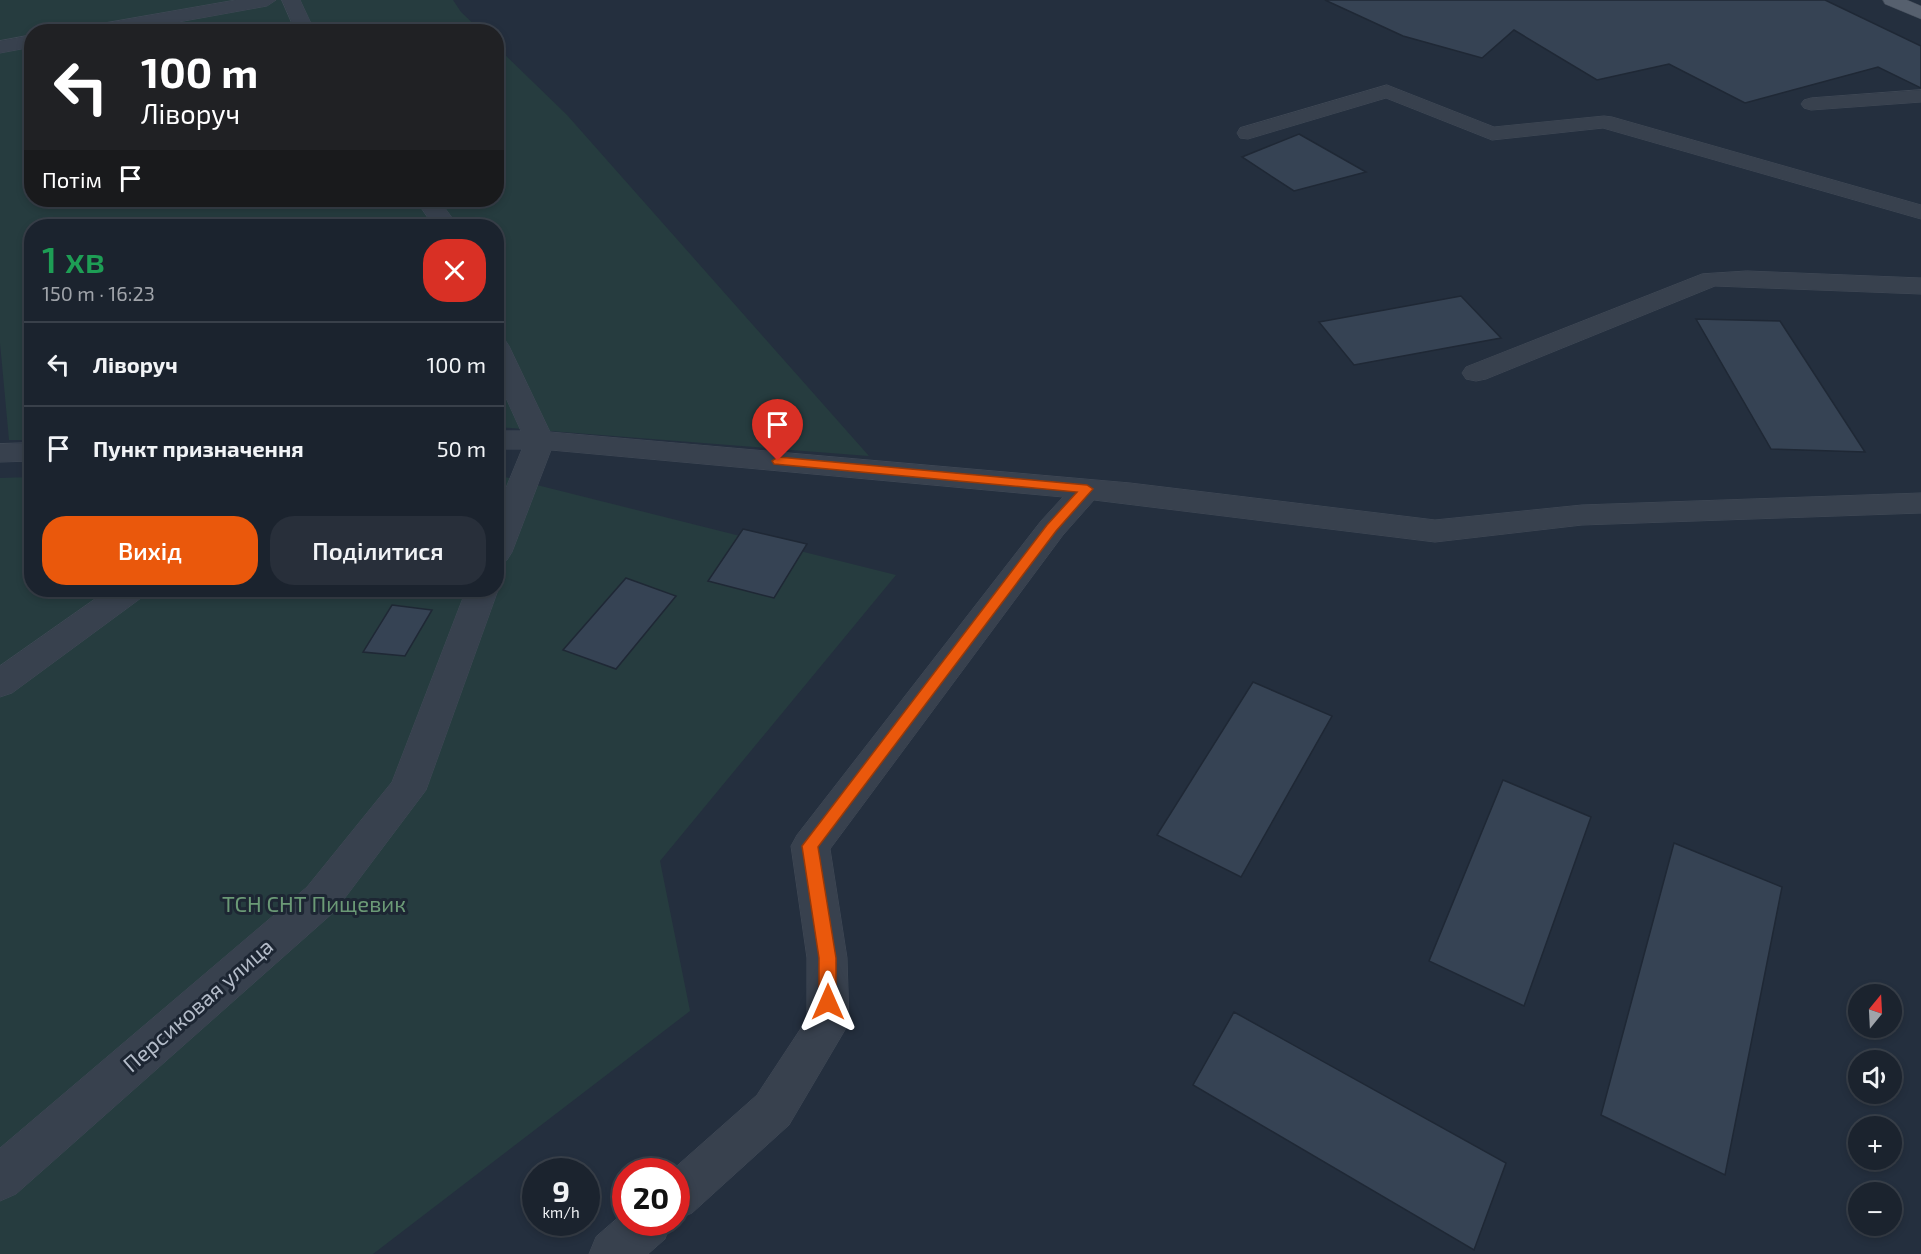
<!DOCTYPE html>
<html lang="uk">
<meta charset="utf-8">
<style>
body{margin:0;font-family:"Exo 2",sans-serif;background:#282f3a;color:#f1f3f6;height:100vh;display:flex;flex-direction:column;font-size:22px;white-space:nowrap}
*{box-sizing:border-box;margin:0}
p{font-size:20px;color:#a0a4aa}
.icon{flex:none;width:33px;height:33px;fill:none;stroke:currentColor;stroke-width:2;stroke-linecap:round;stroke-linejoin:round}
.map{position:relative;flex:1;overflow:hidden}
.sheet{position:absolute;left:24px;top:219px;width:480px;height:378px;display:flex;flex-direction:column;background:#1b232e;border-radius:24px;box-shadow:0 3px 9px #0003,0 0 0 2px #39404a}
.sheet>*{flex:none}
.hud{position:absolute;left:24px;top:24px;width:480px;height:183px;border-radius:24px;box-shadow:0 3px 9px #0003,0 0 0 2px #39404a;background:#202124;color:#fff;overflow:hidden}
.needle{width:39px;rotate:18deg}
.buttons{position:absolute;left:1848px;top:984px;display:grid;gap:12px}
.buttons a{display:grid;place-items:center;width:54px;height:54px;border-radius:50%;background:#1b232e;box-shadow:0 3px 9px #0003,0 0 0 2px #39404a;font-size:30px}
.speed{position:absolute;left:522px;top:1158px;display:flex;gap:12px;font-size:30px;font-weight:700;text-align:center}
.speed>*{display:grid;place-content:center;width:78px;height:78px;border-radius:50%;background:#1b232e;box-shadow:0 3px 9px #0003,0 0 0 2px #39404a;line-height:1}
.speed small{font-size:15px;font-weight:400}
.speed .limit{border:9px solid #d22;background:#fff;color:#111}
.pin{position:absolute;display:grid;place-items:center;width:51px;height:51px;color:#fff;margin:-62px -26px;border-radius:50% 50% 50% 0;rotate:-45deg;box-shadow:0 0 6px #0007}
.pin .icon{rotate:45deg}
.me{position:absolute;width:66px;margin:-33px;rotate:0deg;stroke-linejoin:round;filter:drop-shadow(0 0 4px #0008)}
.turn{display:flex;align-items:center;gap:21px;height:126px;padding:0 18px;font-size:27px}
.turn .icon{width:78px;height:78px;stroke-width:2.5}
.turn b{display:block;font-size:42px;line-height:51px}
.then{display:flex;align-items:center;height:57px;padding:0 18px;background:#0003;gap:12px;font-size:22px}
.round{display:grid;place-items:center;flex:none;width:63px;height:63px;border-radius:24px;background:#282f3a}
.head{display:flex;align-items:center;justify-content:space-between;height:102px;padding:0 18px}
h1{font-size:36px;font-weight:600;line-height:45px;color:#1e9e55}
.primary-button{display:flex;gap:12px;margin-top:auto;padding:12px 18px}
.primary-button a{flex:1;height:69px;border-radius:24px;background:#ea580c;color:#fff;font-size:24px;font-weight:600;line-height:69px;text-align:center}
.primary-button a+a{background:#282f3a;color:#f1f3f6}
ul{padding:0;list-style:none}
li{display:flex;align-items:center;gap:18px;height:84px;padding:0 18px;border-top:2px solid #39404a}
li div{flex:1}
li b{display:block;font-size:22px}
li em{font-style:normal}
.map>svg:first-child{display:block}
</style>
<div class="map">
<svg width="1921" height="1254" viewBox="0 0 1921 1254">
<rect width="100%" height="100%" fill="#242f3e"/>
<g fill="#263c3f">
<polygon points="0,0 453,0 461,12 481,31 32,32 32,200 496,200 497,47 567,115 869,456 497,427 496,226 32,226 31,440 9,440 0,343"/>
<polygon points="497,475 896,575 660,861 690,1011 373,1254 0,1254 0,478 31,477 32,590 496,590"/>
</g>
<g fill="#364354" stroke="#1f2835" stroke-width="1.5">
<polygon points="1325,0 1825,0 1921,46 1921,88 1878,67 1745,103 1669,64 1597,80 1514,30 1482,58 1403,36"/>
<polygon points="1299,134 1366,172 1294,191 1242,157"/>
<polygon points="1461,296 1501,338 1354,365 1319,322"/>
<polygon points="1696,319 1780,321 1865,452 1771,449"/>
<polygon points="743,529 807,544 774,598 708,581"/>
<polygon points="626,578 676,596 616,669 563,650"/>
<polygon points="392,605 432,610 405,656 363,652"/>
<polygon points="1253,682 1332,716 1241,877 1157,835"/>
<polygon points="1503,780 1591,817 1524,1006 1429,961"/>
<polygon points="1674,843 1782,887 1725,1175 1601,1115"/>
<polygon points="1234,1012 1506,1163 1474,1250 1193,1085"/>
</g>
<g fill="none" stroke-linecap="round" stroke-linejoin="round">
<defs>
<g id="minor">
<polygon points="236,0 276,0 267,6 123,32 79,32 88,26"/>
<polygon points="282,0 300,0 315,32 296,32"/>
<polygon points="32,35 32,47 0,53 0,41"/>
<polygon points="1387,85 1494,127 1604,116 1612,117 1921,205 1921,219 1603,128 1492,140 1386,98 1248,139 1240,138 1237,133 1240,128"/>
<polygon points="1921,90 1921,102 1811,110 1804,108 1801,104 1804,100 1811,98"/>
<polygon points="416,200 439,200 458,226 434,226"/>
<polygon points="1747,271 1921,278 1921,294 1715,286 1486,379 1476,381 1466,379 1462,373 1466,367 1702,274"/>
<polygon points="496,338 505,340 509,346 550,432 1130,483 1435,520 1582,505 1921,493 1921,513 1582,525 1435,542 1094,500 1063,535 830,849 847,958 849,1023 789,1125 692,1213 676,1220 676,1172 670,1172 757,1095 807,1019 807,958 791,846 797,835 1041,521 1063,497 551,450 512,552 507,560 496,563 496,512 522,449 496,449 496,431 521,431 496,376"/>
<polygon points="32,443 32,461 0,462 0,444"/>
<polygon points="496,587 498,590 426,790 335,911 16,1194 0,1201 0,1148 307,887 392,782 466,590 496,590"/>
<polygon points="108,590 146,590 141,598 12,693 0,697 0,666"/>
<polygon points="626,1211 626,1222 671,1222 665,1239 648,1254 589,1254 596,1237"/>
</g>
<polygon id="major" points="1883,0 1907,0 1921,6 1921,19 1885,4"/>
</defs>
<use href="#minor" stroke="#414a57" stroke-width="1"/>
<use href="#major" stroke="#414a57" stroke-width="1"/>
<use href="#minor" fill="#38414e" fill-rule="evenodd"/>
<use href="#major" fill="#56606e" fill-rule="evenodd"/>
</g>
<polygon fill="#ea580c" stroke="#983908" stroke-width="1.5" points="778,457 1087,485 1093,489 1056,531 818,847 836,958 836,1002 834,1007 828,1009 821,1007 819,1002 819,958 802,846 1047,525 1077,492 774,464 772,461"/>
<g text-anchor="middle" stroke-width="6" stroke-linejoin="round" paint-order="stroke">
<g font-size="22" fill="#6b9a76" stroke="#1d2633">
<text x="314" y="912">ТСН СНТ Пищевик</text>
</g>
<g font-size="22" fill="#b4bcc9" stroke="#1d2633">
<text transform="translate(198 1005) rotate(-41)" y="8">Персиковая улица</text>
</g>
</g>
</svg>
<div class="buttons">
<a><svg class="needle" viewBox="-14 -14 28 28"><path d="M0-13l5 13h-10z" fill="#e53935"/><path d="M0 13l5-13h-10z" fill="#a0a4aa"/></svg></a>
<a><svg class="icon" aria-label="sound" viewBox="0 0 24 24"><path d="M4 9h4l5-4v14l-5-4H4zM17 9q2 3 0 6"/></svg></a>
<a>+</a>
<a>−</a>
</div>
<div class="speed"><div>9<small>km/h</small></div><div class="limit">20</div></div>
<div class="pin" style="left:778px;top:461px;background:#d93025"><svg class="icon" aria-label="arrive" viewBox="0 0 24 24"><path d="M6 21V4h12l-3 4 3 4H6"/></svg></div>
<svg class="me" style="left:828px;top:1002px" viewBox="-20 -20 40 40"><path d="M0-17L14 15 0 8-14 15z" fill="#ea580c" stroke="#fff" stroke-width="4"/></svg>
<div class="hud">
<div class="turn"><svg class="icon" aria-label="left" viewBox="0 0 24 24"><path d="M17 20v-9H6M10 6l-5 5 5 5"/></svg><div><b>100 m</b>Ліворуч</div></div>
<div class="then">Потім<svg class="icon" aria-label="arrive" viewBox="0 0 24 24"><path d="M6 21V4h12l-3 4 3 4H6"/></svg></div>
</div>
<section class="sheet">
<div class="head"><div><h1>1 хв</h1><p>150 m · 16:23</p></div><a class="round" style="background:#d93025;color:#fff"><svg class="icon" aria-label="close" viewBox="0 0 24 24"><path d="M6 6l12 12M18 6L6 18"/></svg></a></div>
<ul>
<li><svg class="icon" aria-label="left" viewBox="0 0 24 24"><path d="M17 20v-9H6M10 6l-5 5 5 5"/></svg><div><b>Ліворуч</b></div><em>100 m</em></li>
<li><svg class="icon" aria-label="arrive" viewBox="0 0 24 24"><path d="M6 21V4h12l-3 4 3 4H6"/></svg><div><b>Пункт призначення</b></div><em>50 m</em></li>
</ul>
<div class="primary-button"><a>Вихід</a><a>Поділитися</a></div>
</section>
</div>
